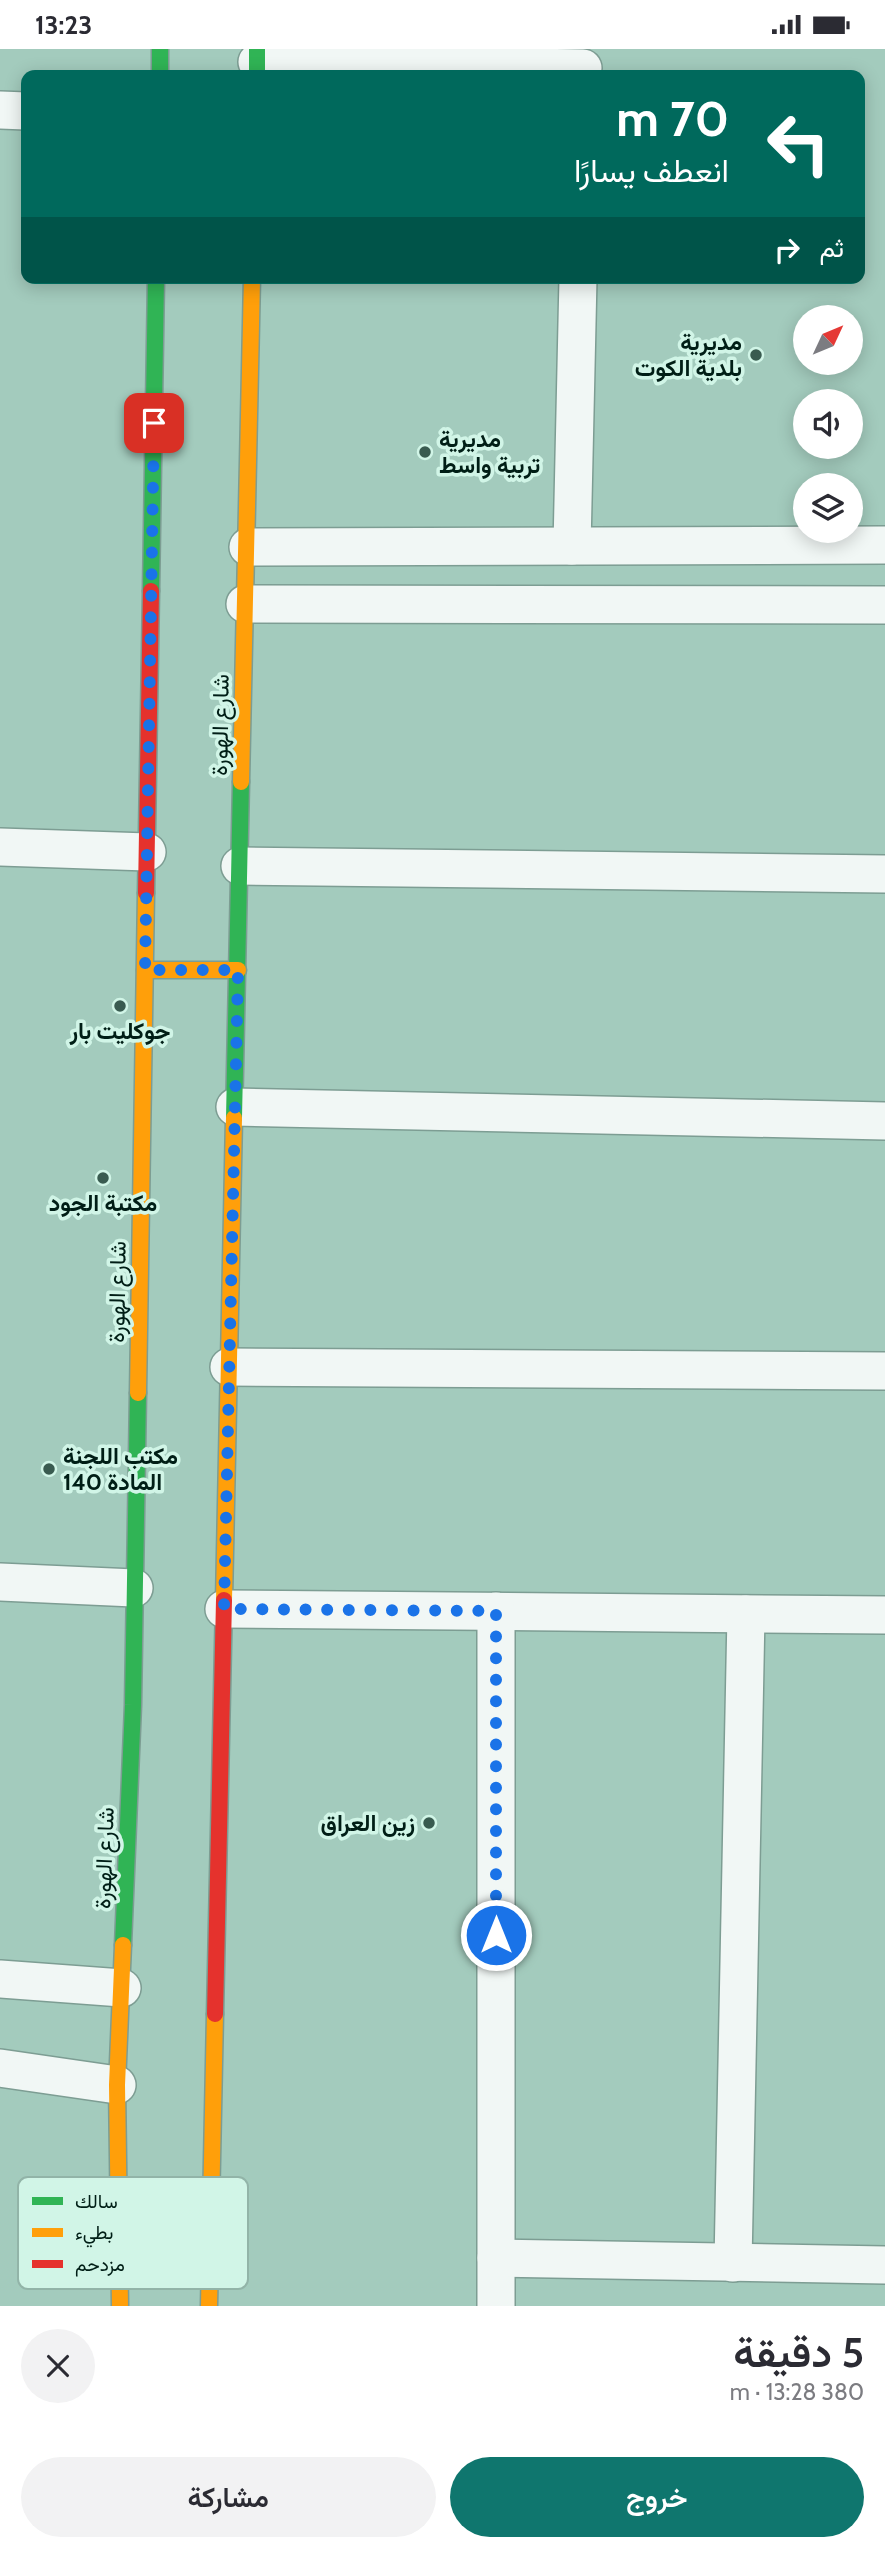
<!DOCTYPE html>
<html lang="ar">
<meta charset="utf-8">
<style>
body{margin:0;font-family:Cabin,Vazirmatn,sans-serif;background:#f2f2f3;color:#2b2b33;direction:rtl;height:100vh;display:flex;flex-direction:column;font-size:26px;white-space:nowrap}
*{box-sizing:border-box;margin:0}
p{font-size:23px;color:#7c7c81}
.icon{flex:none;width:38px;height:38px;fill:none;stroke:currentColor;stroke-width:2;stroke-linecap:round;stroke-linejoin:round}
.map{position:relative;height:2257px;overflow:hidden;direction:ltr}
.details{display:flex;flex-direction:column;background:#fff;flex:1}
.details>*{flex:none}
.hud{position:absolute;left:21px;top:21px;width:844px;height:214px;border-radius:14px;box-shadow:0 4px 18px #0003;direction:rtl;background:#00695c;color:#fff;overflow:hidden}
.needle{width:46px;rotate:46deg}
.buttons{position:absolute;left:793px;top:256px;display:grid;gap:14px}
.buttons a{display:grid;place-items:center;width:70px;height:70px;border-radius:50%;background:#fff;box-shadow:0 4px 18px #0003;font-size:35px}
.pin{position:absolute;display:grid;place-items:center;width:60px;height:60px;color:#fff;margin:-30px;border-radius:14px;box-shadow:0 4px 10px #0006}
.me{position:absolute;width:77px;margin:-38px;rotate:0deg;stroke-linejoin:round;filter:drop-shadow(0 0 5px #0008)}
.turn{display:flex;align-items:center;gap:24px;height:147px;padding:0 21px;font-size:32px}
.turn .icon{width:91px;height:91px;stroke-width:2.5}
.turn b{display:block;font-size:49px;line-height:60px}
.then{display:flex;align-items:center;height:66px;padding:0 21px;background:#0003;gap:14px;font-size:26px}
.round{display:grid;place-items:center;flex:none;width:74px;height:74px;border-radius:37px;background:#f2f2f3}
.headline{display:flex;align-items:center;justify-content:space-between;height:119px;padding:0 21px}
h1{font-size:42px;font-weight:600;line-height:52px}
.primary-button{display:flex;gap:14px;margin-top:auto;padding:14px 21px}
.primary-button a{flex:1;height:80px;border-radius:42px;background:#0f766e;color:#fff;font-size:28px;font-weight:600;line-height:80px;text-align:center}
.primary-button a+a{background:#f2f2f3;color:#2b2b33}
.status{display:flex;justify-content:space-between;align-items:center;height:49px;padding:0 35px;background:#fff;direction:ltr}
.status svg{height:19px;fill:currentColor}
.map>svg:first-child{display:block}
</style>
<div class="status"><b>13:23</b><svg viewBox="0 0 49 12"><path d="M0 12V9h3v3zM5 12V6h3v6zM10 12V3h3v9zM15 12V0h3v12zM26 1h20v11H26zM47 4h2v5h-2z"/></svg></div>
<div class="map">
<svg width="885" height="2257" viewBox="0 0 885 2257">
<rect width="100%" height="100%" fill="#a3cbbd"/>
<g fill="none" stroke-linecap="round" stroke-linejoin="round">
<defs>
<g id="street">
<polyline points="257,13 583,19"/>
<polyline points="0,61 26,62"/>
<polyline points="572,497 578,229"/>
<polyline points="248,498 885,496"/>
<polyline points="245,555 885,556"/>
<polyline points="0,798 147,803"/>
<polyline points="240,817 885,825"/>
<polyline points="235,1058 885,1072"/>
<polyline points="229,1318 885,1322"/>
<polyline points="0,1533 134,1539"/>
<polyline points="224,1560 885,1566"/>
<polyline points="496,1562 496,2257"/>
<polyline points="0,1930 122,1939"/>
<polyline points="0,2019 117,2036"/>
<polyline points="496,2209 885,2216"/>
<polyline points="733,2214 746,1565"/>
</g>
<g id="fast">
<polyline points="160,0 160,26"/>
<polyline points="257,0 257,26"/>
<polyline points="151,542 156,229"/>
<polyline points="234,1069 241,733"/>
<polyline points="123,1896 133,1656 138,1344"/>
</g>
<g id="slow">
<polyline points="241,733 252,229"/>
<polyline points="145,921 238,921"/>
<polyline points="138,1344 146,844"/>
<polyline points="224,1551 234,1069"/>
<polyline points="120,2257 117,2036 123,1896"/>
<polyline points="209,2257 215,1965"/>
</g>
<g id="jam">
<polyline points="146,844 151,542"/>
<polyline points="215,1965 224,1551"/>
</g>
</defs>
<use href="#street" stroke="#7d9d93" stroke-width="40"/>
<use href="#fast" stroke="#7d9d93" stroke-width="19"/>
<use href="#slow" stroke="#7d9d93" stroke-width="19"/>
<use href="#jam" stroke="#7d9d93" stroke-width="19"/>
<use href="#street" stroke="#f1f7f5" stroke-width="37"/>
<use href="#fast" stroke="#30b455" stroke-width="16"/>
<use href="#slow" stroke="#ff9f0a" stroke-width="16"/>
<use href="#jam" stroke="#e5322d" stroke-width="16"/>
</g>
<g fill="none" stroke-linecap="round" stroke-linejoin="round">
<polyline stroke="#1a73e8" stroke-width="12" stroke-dasharray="0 21.6" points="154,374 145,921 238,921 224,1560 496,1562 496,1886"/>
</g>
<g fill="#395b50" stroke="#d1f5e7" stroke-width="2.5">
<circle cx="756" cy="306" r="7"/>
<circle cx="425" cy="403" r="7"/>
<circle cx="120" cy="957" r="7"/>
<circle cx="103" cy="1129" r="7"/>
<circle cx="49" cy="1420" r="7"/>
<circle cx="429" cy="1774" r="7"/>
</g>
<g text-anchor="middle" stroke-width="7" stroke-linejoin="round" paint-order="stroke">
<g font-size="23" font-weight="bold" fill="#001e16" stroke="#d1f5e7" text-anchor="end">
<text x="742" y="301">مديرية<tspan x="742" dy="26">بلدية الكوت</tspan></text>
<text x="439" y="398" text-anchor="start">مديرية<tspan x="439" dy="26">تربية واسط</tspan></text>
<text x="120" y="990" text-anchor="middle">جوكليت بار</text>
<text x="103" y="1162" text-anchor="middle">مكتبة الجود</text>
<text x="63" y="1415" text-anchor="start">مكتب اللجنة<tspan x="63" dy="26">المادة 140</tspan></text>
<text x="415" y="1782">زين العراق</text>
</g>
<g font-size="23" fill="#001e16" stroke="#d1f5e7">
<text transform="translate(220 676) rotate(-89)" y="8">شارع الهورة</text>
<text transform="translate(117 1243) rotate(-89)" y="8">شارع الهورة</text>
<text transform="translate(104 1809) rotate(-88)" y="8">شارع الهورة</text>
</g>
</g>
<rect x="18" y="2128" width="230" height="112" rx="10" fill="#d1f5e7" stroke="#92b4a8" stroke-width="2"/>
<rect x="32" y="2148" width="31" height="8" fill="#30b455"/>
<rect x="32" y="2179" width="31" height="9" fill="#ff9f0a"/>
<rect x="32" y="2211" width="31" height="8" fill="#e5322d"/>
<g font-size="19" fill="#001e16">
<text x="75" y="2159">سالك</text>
<text x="75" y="2190">بطيء</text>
<text x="75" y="2222">مزدحم</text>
</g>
</svg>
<div class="buttons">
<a><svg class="needle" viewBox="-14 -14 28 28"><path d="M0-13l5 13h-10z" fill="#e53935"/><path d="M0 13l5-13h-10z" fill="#7c7c81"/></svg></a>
<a><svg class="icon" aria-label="sound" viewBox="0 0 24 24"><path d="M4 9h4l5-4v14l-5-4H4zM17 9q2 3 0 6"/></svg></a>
<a><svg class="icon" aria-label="layers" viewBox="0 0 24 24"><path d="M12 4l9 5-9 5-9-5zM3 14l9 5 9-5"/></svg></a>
</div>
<div class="pin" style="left:154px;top:374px;background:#d93025"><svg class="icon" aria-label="arrive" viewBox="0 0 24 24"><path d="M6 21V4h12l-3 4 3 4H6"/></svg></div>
<svg class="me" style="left:496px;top:1886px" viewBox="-20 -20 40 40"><circle r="17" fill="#1a73e8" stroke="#fff" stroke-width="3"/><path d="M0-11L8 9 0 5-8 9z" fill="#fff"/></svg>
<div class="hud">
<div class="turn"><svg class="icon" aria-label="left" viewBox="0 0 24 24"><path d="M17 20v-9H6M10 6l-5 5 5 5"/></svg><div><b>70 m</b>انعطف يسارًا</div></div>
<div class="then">ثم<svg class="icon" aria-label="right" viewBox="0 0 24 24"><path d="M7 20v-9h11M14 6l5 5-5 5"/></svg></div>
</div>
</div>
<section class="details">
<div class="headline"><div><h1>5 دقيقة</h1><p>380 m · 13:28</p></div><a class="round"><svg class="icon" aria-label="close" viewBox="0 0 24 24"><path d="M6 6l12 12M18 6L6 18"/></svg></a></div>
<div class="primary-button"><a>خروج</a><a>مشاركة</a></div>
</section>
